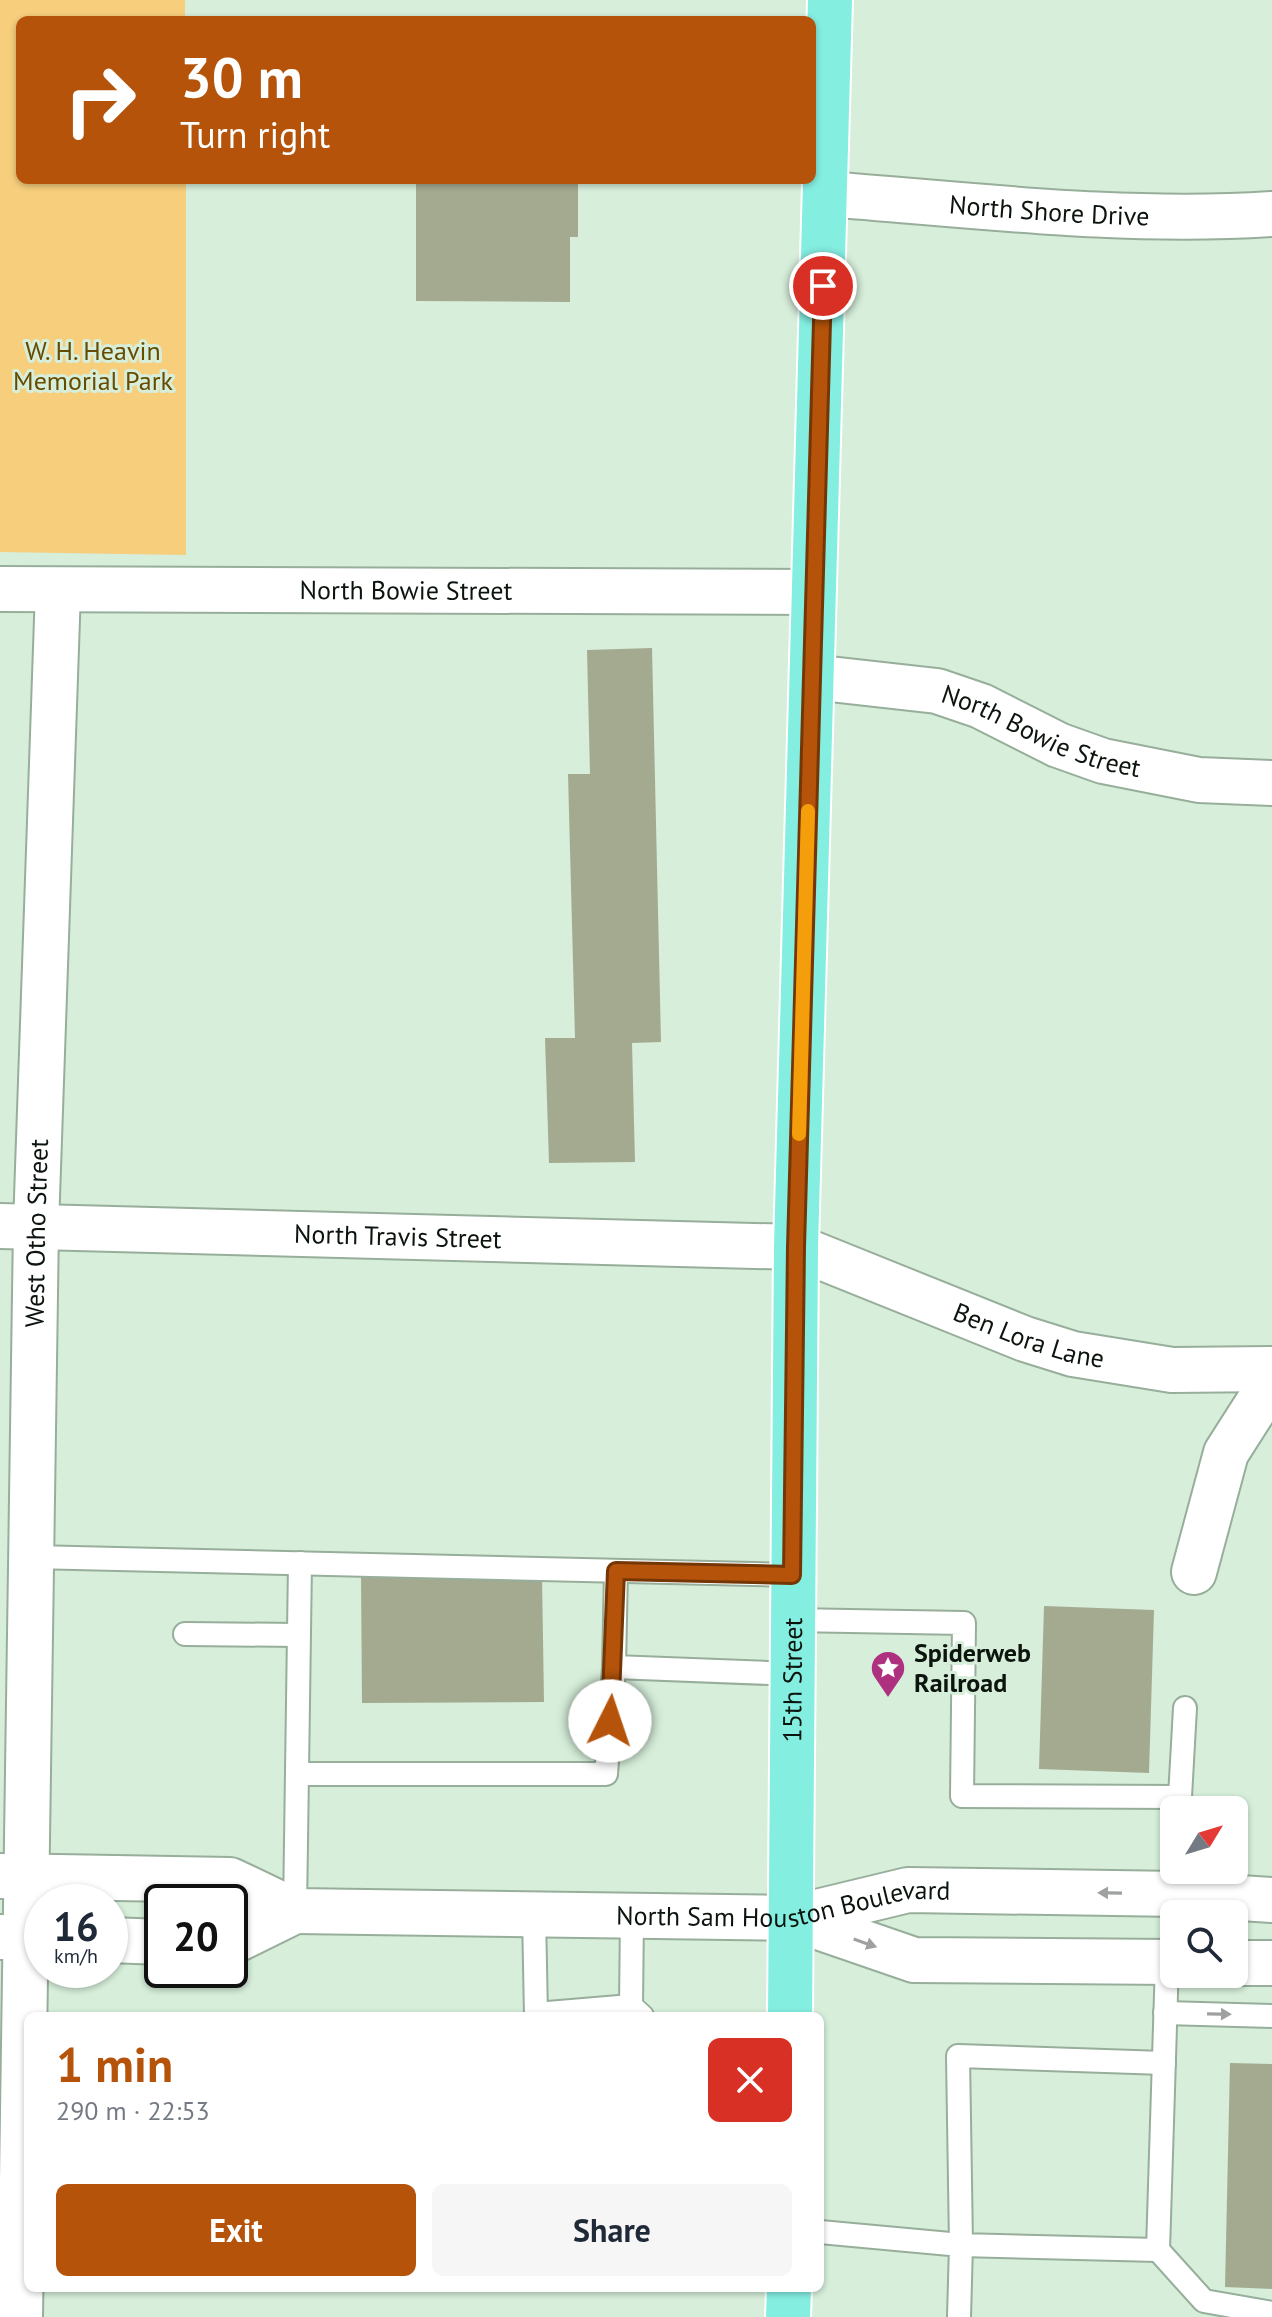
<!DOCTYPE html>
<meta charset="utf-8">
<style>
body{margin:0;font-family:"PT Sans",sans-serif;background:#f6f6f7;color:#1f2937;height:100vh;display:flex;flex-direction:column;font-size:30px;white-space:nowrap}
*{box-sizing:border-box;margin:0}
p{font-size:26px;color:#747a83}
.icon{flex:none;width:44px;height:44px;fill:none;stroke:currentColor;stroke-width:2;stroke-linecap:round;stroke-linejoin:round}
.map{position:relative;flex:1;overflow:hidden}
.details{position:absolute;left:24px;top:2012px;width:800px;height:280px;display:flex;flex-direction:column;background:#fff;border-radius:12px;box-shadow:0 2px 6px #0004}
.details>*{flex:none}
.hud{position:absolute;left:16px;top:16px;width:800px;height:168px;border-radius:12px;box-shadow:0 2px 6px #0004;background:#b45309;color:#fff;overflow:hidden}
.needle{width:52px;rotate:52deg}
.buttons{position:absolute;left:1160px;top:1796px;display:grid;gap:16px}
.buttons a{display:grid;place-items:center;width:88px;height:88px;border-radius:12px;background:#fff;box-shadow:0 2px 6px #0004;font-size:40px}
.speed{position:absolute;left:24px;top:1884px;display:flex;gap:16px;font-size:40px;font-weight:700;text-align:center}
.speed>*{display:grid;place-content:center;width:104px;height:104px;border-radius:50%;background:#fff;box-shadow:0 2px 6px #0004;line-height:1}
.speed small{font-size:20px;font-weight:400}
.speed .limit{border:4px solid #111;border-radius:12px;background:#fff;color:#111}
.pin{position:absolute;display:grid;place-items:center;width:68px;height:68px;color:#fff;margin:-34px;border:4px solid #fff;border-radius:50%;box-shadow:0 2px 8px #0007}
.me{position:absolute;width:88px;margin:-44px;rotate:4deg;stroke-linejoin:round;filter:drop-shadow(0 0 6px #0008)}
.turn{display:flex;align-items:center;gap:28px;height:168px;padding:0 32px;font-size:36px}
.turn .icon{width:104px;height:104px;stroke-width:2.5}
.turn b{display:block;font-size:56px;line-height:68px}
.round{display:grid;place-items:center;flex:none;width:84px;height:84px;border-radius:12px;background:#f6f6f7}
.summary{display:flex;align-items:center;justify-content:space-between;height:136px;padding:0 32px}
h1{font-size:48px;font-weight:700;line-height:60px;color:#b45309}
.cta{display:flex;gap:16px;margin-top:auto;padding:16px 32px}
.cta a{flex:1;height:92px;border-radius:12px;background:#b45309;color:#fff;font-size:32px;font-weight:700;line-height:92px;text-align:center}
.cta a+a{background:#f6f6f7;color:#1f2937}
.map>svg:first-child{display:block}
</style>
<div class="map">
<svg width="1272" height="2317" viewBox="0 0 1272 2317">
<rect width="100%" height="100%" fill="#d6eeda"/>
<polygon fill="#f6ce7c" points="0,0 185,0 185,20 20,20 20,180 186,180 186,555 0,552"/>
<g fill="#a4aa90">
<polygon points="416,180 578,180 578,237 570,237 570,302 416,301"/>
<polygon points="652,648 661,1042 632,1043 635,1162 549,1163 545,1038 575,1038 568,774 590,774 587,650"/>
<polygon points="542,1576 544,1702 362,1703 361,1577"/>
<polygon points="1044,1606 1154,1610 1149,1773 1039,1769"/>
<polygon points="1230,2063 1272,2064 1272,2289 1225,2287"/>
</g>
<g fill="none" stroke-linecap="round" stroke-linejoin="round">
<defs>
<g id="service">
<polyline points="32,1557 792,1575"/>
<polyline points="616,1571 614,1667 793,1674"/>
<polyline points="792,1620 964,1623 962,1796 1180,1797 1185,1708"/>
<polyline points="185,1634 298,1635"/>
<polyline points="298,1774 606,1774 614,1667"/>
<polyline points="295,1911 300,1563"/>
<polyline points="534,1914 536,2016"/>
<polyline points="632,1915 631,2006 642,2016"/>
<polyline points="1167,1962 1158,2250 1204,2301 1272,2313"/>
<polyline points="1165,2013 1272,2016"/>
<polyline points="536,2014 631,2006"/>
<polyline points="820,2232 961,2245 959,2317"/>
<polyline points="1158,2250 961,2245 958,2056 1164,2063"/>
</g>
<g id="minor">
<path id="s1" d="M826 194C974 205 1124 224 1272 214"/>
<path id="s2" d="M0 589 813 592"/>
<path id="s3" d="M812 677 937 691 981 706 1058 745 1103 761 1199 780 1272 783"/>
<path id="s4" d="M0 1226 796 1247 1025 1339 1073 1354 1172 1370 1272 1369"/>
<polyline points="1194,1572 1226,1453 1272,1381"/>
<path id="s5" d="M20 2317 36 1226 58 590"/>
</g>
<g id="secondary">
<path id="s6" d="M0 1876 230 1880 295 1911 792 1918 908 1890 1179 1894 1272 1900"/>
<polyline points="792,1918 914,1960 1174,1962"/>
<polyline points="0,1937 42,1938"/>
<polyline points="110,1940 162,1942"/>
<polyline points="230,1943 295,1911"/>
<polyline points="1234,1963 1272,1963"/>
</g>
<g id="primary">
<path id="s7" d="M790 2016 796 1247 830 0"/>
<polyline points="788,2317 789,2288"/>
</g>
</defs>
<use href="#service" stroke="#97ae9b" stroke-width="26"/>
<use href="#minor" stroke="#97ae9b" stroke-width="48"/>
<use href="#secondary" stroke="#97ae9b" stroke-width="48"/>
<use href="#primary" stroke="#fff" stroke-width="48"/>
<use href="#service" stroke="#fff" stroke-width="22"/>
<use href="#minor" stroke="#fff" stroke-width="44"/>
<use href="#secondary" stroke="#fff" stroke-width="44"/>
<use href="#primary" stroke="#84eee1" stroke-width="44"/>
</g>
<defs><path id="oneway-solid" d="M-6-.8H1V-3.2L6.5 0L1 3.2V.8H-6Z" transform="scale(2)"/></defs>
<g fill="#9ea19f">
<use href="#oneway-solid" transform="translate(1110 1893) rotate(-179)"/>
<use href="#oneway-solid" transform="translate(865 1943) rotate(19)"/>
<use href="#oneway-solid" transform="translate(1219 2014) rotate(1)"/>
</g>
<g fill="none" stroke-linecap="round" stroke-linejoin="round">
<defs>
<polyline id="route" points="610,1721 616,1571 792,1575 796,1247 823,286"/>
</defs>
<use href="#route" stroke="#753606" stroke-width="20"/>
<use href="#route" stroke="#b45309" stroke-width="14"/>
<polyline stroke="#f59e0b" stroke-width="14" points="799,1134 808,811"/>
</g>
<defs>
<symbol id="sight-pin" viewBox="-11 -11 22 30"><path d="M0 17L-7.5 6A9.5 9.5 0 1 1 7.5 6Z" fill="#ae3180" stroke="#d6eeda"/><path d="M0-6L1.8-2.2L6-1.7L2.9 1.2L3.7 5.4L0 3.3L-3.7 5.4L-2.9 1.2L-6-1.7L-1.8-2.2Z" fill="#fff"/></symbol>
</defs>
<g fill-rule="evenodd">
<use href="#sight-pin" x="868" y="1648" width="40" height="54"/>
</g>
<g text-anchor="middle" stroke-width="6" stroke-linejoin="round" paint-order="stroke">
<g font-size="26" fill="#0c140e" stroke="#d6eeda">
<text dy="9" stroke="none"><textPath href="#s1" startOffset="224">North Shore Drive</textPath></text>
<text dy="9" stroke="none"><textPath href="#s2" startOffset="406">North Bowie Street</textPath></text>
<text dy="9" stroke="none"><textPath href="#s3" startOffset="238">North Bowie Street</textPath></text>
<text dy="9" stroke="none"><textPath href="#s5" startOffset="1084">West Otho Street</textPath></text>
<text dy="9" stroke="none"><textPath href="#s4" startOffset="398">North Travis Street</textPath></text>
<text dy="9" stroke="none"><textPath href="#s4" startOffset="1046">Ben Lora Lane</textPath></text>
<text dy="9" stroke="none"><textPath href="#s7" startOffset="336">15th Street</textPath></text>
<text dy="9" stroke="none"><textPath href="#s6" startOffset="792">North Sam Houston Boulevard</textPath></text>
</g>
<g font-size="26" fill="#674b00" stroke="#d6eeda">
<text x="93" y="360">W. H. Heavin<tspan x="93" dy="30">Memorial Park</tspan></text>
</g>
<g font-size="26" font-weight="bold" fill="#0c140e" stroke="#d6eeda" text-anchor="start">
<text x="914" y="1662">Spiderweb<tspan x="914" dy="30">Railroad</tspan></text>
</g>
</g>
</svg>
<div class="buttons">
<a><svg class="needle" viewBox="-14 -14 28 28"><path d="M0-13l5 13h-10z" fill="#e53935"/><path d="M0 13l5-13h-10z" fill="#747a83"/></svg></a>
<a><svg class="icon" aria-label="search" viewBox="0 0 24 24"><circle cx="10" cy="10" r="6"/><path d="M15 15l6 6"/></svg></a>
</div>
<div class="speed"><div>16<small>km/h</small></div><div class="limit">20</div></div>
<div class="pin" style="left:823px;top:286px;background:#d93025"><svg class="icon" aria-label="arrive" viewBox="0 0 24 24"><path d="M6 21V4h12l-3 4 3 4H6"/></svg></div>
<svg class="me" style="left:610px;top:1721px" viewBox="-20 -20 40 40"><circle r="19" fill="#fff"/><path d="M0-13L10 11 0 6-10 11z" fill="#b45309"/></svg>
<div class="hud">
<div class="turn"><svg class="icon" aria-label="right" viewBox="0 0 24 24"><path d="M7 20v-9h11M14 6l5 5-5 5"/></svg><div><b>30 m</b>Turn right</div></div>
</div>
<section class="details">
<div class="summary"><div><h1>1 min</h1><p>290 m · 22:53</p></div><a class="round" style="background:#d93025;color:#fff"><svg class="icon" aria-label="close" viewBox="0 0 24 24"><path d="M6 6l12 12M18 6L6 18"/></svg></a></div>
<div class="cta"><a>Exit</a><a>Share</a></div>
</section>
</div>
